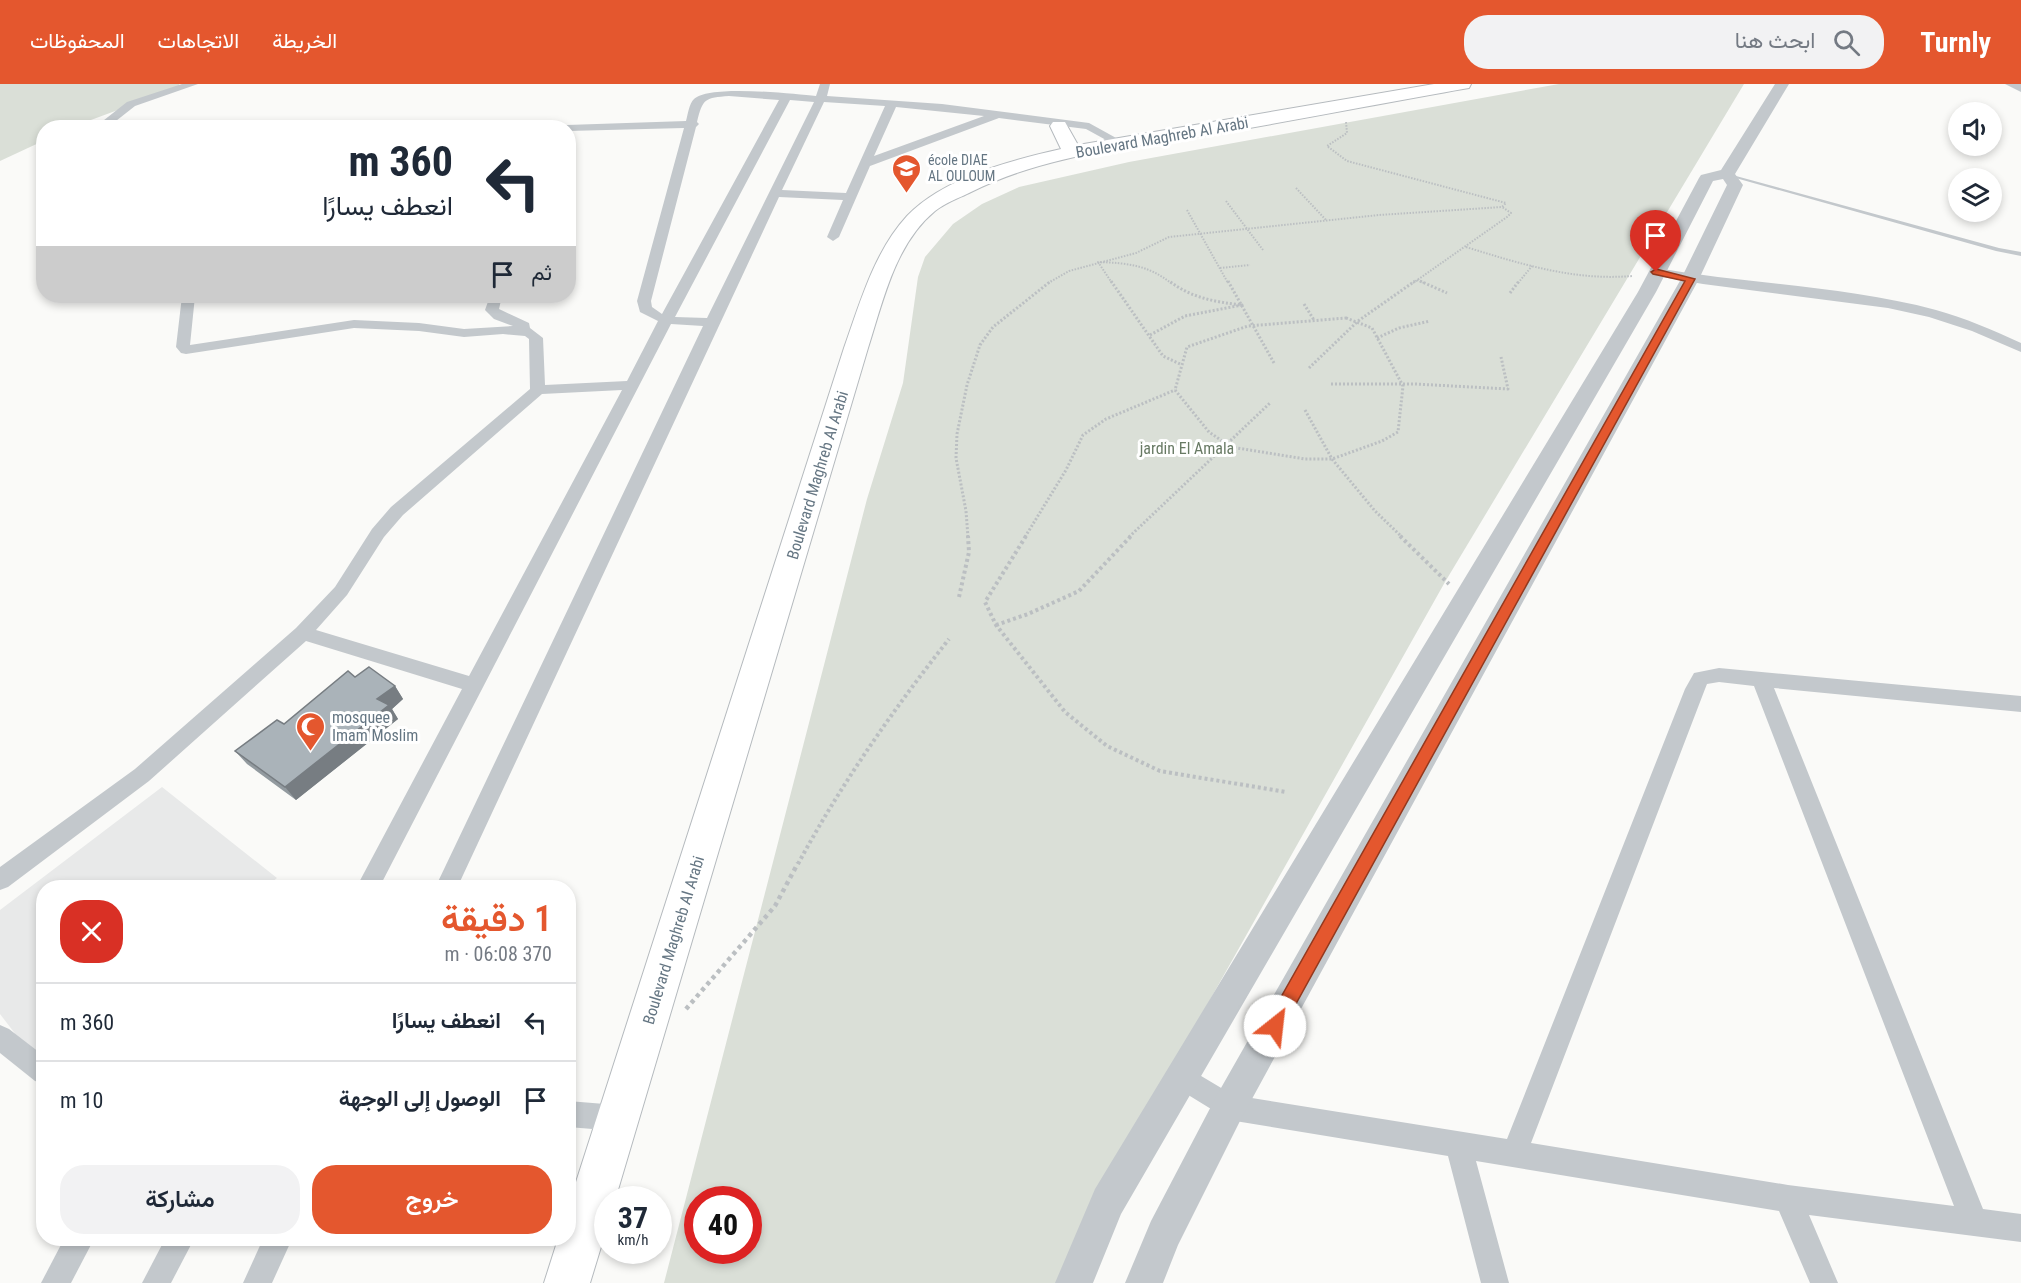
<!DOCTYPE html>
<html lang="ar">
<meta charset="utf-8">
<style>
body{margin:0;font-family:"Roboto Condensed",Vazirmatn,sans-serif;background:#f2f2f3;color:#1f2937;direction:rtl;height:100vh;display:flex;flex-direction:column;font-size:22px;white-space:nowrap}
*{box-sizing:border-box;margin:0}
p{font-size:20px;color:#747a83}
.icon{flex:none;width:33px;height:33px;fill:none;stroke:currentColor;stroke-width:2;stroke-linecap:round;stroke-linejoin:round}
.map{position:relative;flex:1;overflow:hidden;direction:ltr}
.sheet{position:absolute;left:36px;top:796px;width:540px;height:366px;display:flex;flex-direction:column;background:#fff;border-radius:24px;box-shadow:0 3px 9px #0003;direction:rtl}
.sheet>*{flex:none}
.top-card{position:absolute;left:36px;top:36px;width:540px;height:183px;border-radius:24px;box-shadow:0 3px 9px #0003;direction:rtl;background:#fff;color:#1f2937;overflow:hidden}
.controls{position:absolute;left:1948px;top:18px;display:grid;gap:12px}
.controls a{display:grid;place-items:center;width:54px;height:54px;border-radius:50%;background:#fff;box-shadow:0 3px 9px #0003;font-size:30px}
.speed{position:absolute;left:594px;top:1102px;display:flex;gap:12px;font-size:30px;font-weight:700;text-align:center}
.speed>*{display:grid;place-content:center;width:78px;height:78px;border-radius:50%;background:#fff;box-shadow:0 3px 9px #0003;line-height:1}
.speed small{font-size:15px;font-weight:400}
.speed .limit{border:9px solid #d22;background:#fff;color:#111}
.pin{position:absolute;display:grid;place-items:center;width:51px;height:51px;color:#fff;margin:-62px -26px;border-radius:50% 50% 50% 0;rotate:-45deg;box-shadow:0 0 6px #0007}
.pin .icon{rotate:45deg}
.me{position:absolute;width:66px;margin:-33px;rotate:29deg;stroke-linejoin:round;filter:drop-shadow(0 0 4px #0008)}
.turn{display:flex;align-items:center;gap:21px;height:126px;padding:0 24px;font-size:27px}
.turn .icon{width:78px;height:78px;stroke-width:2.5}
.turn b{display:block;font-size:42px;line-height:51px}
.then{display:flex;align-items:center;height:57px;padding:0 24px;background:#0003;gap:12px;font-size:22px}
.round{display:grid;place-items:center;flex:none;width:63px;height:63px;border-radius:24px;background:#f2f2f3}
.headline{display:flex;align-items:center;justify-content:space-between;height:102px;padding:0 24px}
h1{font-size:36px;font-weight:600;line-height:45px;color:#e4572e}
.cta{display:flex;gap:12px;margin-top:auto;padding:12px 24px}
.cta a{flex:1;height:69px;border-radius:24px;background:#e4572e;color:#fff;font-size:24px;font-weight:600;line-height:69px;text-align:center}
.cta a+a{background:#f2f2f3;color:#1f2937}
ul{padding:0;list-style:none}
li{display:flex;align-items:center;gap:18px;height:78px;padding:0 24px;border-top:2px solid #e0e1e3}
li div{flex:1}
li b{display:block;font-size:22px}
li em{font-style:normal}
header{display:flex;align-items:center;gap:36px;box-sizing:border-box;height:84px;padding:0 30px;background:#e4572e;color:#fff}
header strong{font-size:28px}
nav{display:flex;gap:33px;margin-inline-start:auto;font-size:21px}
.search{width:420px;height:54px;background:#f2f2f3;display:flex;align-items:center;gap:15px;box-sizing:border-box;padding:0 21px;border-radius:24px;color:#747a83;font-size:22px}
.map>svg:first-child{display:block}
</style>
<header>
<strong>Turnly</strong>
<div class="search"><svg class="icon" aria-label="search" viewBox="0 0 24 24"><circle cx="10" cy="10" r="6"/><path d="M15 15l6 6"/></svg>ابحث هنا</div>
<nav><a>الخريطة</a><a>الاتجاهات</a><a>المحفوظات</a></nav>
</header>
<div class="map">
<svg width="2021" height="1199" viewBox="0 0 2021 1199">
<rect width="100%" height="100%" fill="#fafaf8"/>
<polygon fill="#e8e9e9" points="162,703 277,794 265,804 44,804 43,986 0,930 0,826"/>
<g fill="#dadfd7" fill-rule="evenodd">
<polygon points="0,0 179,0 180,3 72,43 44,44 43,57 0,77"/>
<path d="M1559 0H1744L1445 498 1153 1017 1060 1199H664L867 415 903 299 918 193 925 173 953 140 982 120 1019 103 1129 78ZM698 1116H748V1167H698Z"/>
</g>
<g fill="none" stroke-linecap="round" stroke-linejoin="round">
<defs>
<path id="primary" d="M1434 0H1471L1469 4 1463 5C1378 20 1293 37 1208 51 1127 64 1045 71 971 108 959 114 945 119 935 127 895 160 883 217 868 264L615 1116H608V1140L590 1199H544L558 1155H568V1123L844 264C860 219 874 168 907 132 943 94 1012 76 1061 65L1050 42 1053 38H1065L1078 61Z"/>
</defs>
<use href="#primary" stroke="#b5babe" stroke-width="2"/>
<g stroke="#bbbfc2" stroke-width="2" stroke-dasharray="1.5 1.5" stroke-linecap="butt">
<polyline points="1296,104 1326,136"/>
<polyline points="1226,117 1263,166"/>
<polyline points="1187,126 1228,199"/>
<path d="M1466 163C1521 180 1574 197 1632 192"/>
<polyline points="1220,184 1250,181"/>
<polyline points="1417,196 1424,199"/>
<polyline points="1048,199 1069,187 1136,169 1169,153 1379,131 1502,123 1506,119 1347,77 1327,62 1347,49 1346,38"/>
<path d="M1112 199 1098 178C1127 179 1148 181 1171 199"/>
<polyline points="1413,199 1507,133 1511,129 1502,123"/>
<polyline points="1518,199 1532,182"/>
</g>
<g stroke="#bbbfc2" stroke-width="3" stroke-dasharray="2 2" stroke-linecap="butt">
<polyline points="1111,197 1163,272 1180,280"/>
<polyline points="1228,197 1274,279"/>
<polyline points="1420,197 1447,209"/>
<polyline points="1510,209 1519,197"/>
<polyline points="1304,220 1314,236"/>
<polygon points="1346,234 1372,244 1403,302 1398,348 1382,357 1332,375 1305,375 1231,363 1209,348 1175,306 1187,263 1248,242"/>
<path d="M1150 251 1185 232 1242 221C1215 218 1192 214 1169 197"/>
<polyline points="1377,254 1399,244 1430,237"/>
<polyline points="1309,284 1358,237 1415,197"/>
<polyline points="1331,300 1415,300 1508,305 1501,273"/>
<polyline points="1305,326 1332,375 1375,427 1402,453"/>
<polyline points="968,453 966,427 956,374 957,350 967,301 980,261 993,243 1051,197"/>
<polyline points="1025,453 1066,386 1083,351 1106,335 1175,306"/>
<polyline points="1129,453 1270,319"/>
</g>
<g stroke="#bbbfc2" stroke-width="4" stroke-dasharray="3 3" stroke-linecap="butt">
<polyline points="1026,452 985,518 996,541 1065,628 1107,662 1160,687 1286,708"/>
<polyline points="1400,452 1449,500"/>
<polyline points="959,513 969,468 968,452"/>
<polyline points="996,541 1028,530 1079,507 1131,452"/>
<path d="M798 780C841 700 893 626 949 555"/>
</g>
<polyline stroke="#bbbfc2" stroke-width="4.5" stroke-dasharray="4 4" stroke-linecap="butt" points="686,925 775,822 798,779"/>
<polygon fill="#c3c8cc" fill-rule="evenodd" points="1725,89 1999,164 2021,168 2021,172 1996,167 1725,91"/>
<g fill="#c3c8cc" fill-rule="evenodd">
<polygon points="182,0 198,0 135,22 107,44 94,44 127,18"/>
<path d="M820 0H830L827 12 942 20 1089 39 1127 60 1121 63 1117 62 1086 45 999 34 870 82 839 153 833 157 827 153 843 116 779 113 457 804H435L703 242 671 240 379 804H356L462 605 306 557 149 697 8 803 0 806V783L135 685 296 544 335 503 372 445 391 423 530 305 529 255 525 252 503 250 464 253 419 247 354 244 186 270 181 269 176 263 182 212H195L190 261 354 236 419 239 464 245 513 242 494 235 485 226 490 212H502L499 225 529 239 530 244 543 254 545 301 627 297 658 237 640 228 637 217 684 44 568 47V44H562L567 41 686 37C688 30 689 20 694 15 710 0 792 10 816 12ZM729 12 779 16 662 230 652 223 651 217 696 43 699 40 697 38C703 14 705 14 729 12ZM790 16 814 18 707 234 675 233ZM824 18 885 22 846 109 782 106ZM896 23 984 32 874 72ZM622 306 469 592 316 546 347 511 384 453 403 431 542 310Z"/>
<path d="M1656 184C1749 200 1845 202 1936 226 1965 234 1993 246 2021 259V268L1972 247 1929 233 1888 224 1703 200 1651 191 1649 188Z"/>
<path d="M1719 584 2021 612V628L1774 604 1983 1125 2021 1130V1158L1809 1131 1838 1199H1810L1779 1127 1476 1077 1509 1199H1481L1448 1072 1229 1036 1172 1001 1168 992 1172 983 1181 980 1233 1011 1507 1055 1685 605 1694 589ZM1719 598 1754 602 1954 1122 1788 1101 1531 1059 1705 605 1707 600Z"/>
<polygon points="0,941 9,945 44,972 44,1000 35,997 0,969"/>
<polygon points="568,1017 617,1021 626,1025 630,1034 626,1043 617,1047 568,1043"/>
<polygon points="64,1155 94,1155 71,1199 41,1199"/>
<polygon points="165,1155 194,1155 171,1199 142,1199"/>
<polygon points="263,1155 292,1155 272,1199 243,1199"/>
</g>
<g fill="#c3c8cc" fill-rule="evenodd">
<polygon points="1775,0 1789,0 1735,90 1743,101 1699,195 1241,1035 1178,1161 1163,1199 1125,1199 1151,1137 1217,1011 1681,195 1727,101 1723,95 1713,97 1656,208 1121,1130 1093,1199 1055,1199 1095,1105 1638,208 1699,94 1701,91 1721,86"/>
<polygon points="2005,0 2021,0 2021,8"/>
</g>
<use href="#primary" fill="#fff" fill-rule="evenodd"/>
</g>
<polygon fill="#929a9f" points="355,593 395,602 403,615 392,625 398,635 296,716 247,680 235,667 284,640"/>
<polygon fill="#777d82" points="395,602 403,615 392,625 398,635 296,716 285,703 377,615"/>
<polygon fill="#aab3b9" stroke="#777d82" stroke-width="1.5" points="369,583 395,602 377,615 389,621 285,703 235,667 277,636 284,640 348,587 355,593"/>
<polygon fill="#e4572e" stroke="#94391e" stroke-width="1.5" points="1656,185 1695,195 1281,947 1275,950 1268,947 1266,942 1268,936 1685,197 1653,190 1651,188"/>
<defs>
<symbol id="school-pin" viewBox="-11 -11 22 30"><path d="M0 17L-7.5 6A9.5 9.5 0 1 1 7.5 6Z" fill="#e4572e" stroke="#fff"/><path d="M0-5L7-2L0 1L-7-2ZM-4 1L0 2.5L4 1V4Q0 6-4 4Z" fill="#fff"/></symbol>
<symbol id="mosque-pin" viewBox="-11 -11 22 30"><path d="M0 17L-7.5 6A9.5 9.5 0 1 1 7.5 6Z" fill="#e4572e" stroke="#fff"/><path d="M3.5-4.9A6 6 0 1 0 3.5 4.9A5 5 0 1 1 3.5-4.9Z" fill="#fff"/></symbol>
</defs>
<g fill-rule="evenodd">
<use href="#school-pin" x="890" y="68" width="33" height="45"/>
<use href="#mosque-pin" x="294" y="626" width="33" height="45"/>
</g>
<g text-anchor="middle" stroke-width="6" stroke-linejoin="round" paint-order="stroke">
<g font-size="14" fill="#657683" stroke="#fff" text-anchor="start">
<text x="928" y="81">école DIAE<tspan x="928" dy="16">AL OULOUM</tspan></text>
</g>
<g font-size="16" fill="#657683" stroke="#fff">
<text transform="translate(1162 53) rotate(-10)" y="6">Boulevard Maghreb Al Arabi</text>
<text transform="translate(817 391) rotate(-73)" y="6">Boulevard Maghreb Al Arabi</text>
<text transform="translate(673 856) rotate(-73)" y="6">Boulevard Maghreb Al Arabi</text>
</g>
<g font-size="16" fill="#687a64" stroke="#fff">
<text x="1187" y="370">jardin El Amala</text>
</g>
<g font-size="16" fill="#657683" stroke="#fff" text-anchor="start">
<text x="332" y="639">mosquee<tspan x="332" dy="18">Imam Moslim</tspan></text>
</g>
</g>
</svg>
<div class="controls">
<a><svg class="icon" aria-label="sound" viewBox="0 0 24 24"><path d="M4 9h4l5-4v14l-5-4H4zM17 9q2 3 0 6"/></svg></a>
<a><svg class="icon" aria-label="layers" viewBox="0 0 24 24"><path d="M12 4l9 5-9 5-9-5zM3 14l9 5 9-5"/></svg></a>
</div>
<div class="speed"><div>37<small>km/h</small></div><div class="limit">40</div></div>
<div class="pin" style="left:1656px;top:188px;background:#d93025"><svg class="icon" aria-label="arrive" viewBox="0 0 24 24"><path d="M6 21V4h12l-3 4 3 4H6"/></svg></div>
<svg class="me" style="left:1275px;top:942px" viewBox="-20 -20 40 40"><circle r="19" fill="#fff"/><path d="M0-13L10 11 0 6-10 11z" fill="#e4572e"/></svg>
<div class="top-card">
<div class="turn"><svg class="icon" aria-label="left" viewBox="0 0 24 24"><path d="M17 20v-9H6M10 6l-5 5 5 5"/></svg><div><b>360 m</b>انعطف يسارًا</div></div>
<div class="then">ثم<svg class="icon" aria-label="arrive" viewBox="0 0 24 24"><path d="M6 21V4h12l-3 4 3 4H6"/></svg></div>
</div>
<section class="sheet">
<div class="headline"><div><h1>1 دقيقة</h1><p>370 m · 06:08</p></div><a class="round" style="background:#d93025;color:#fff"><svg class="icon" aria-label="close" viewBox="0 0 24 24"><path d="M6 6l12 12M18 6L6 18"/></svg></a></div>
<ul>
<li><svg class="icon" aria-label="left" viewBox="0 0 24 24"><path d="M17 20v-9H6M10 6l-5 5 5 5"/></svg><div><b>انعطف يسارًا</b></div><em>360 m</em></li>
<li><svg class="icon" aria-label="arrive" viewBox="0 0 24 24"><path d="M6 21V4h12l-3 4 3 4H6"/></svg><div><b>الوصول إلى الوجهة</b></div><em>10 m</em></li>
</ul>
<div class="cta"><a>خروج</a><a>مشاركة</a></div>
</section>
</div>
